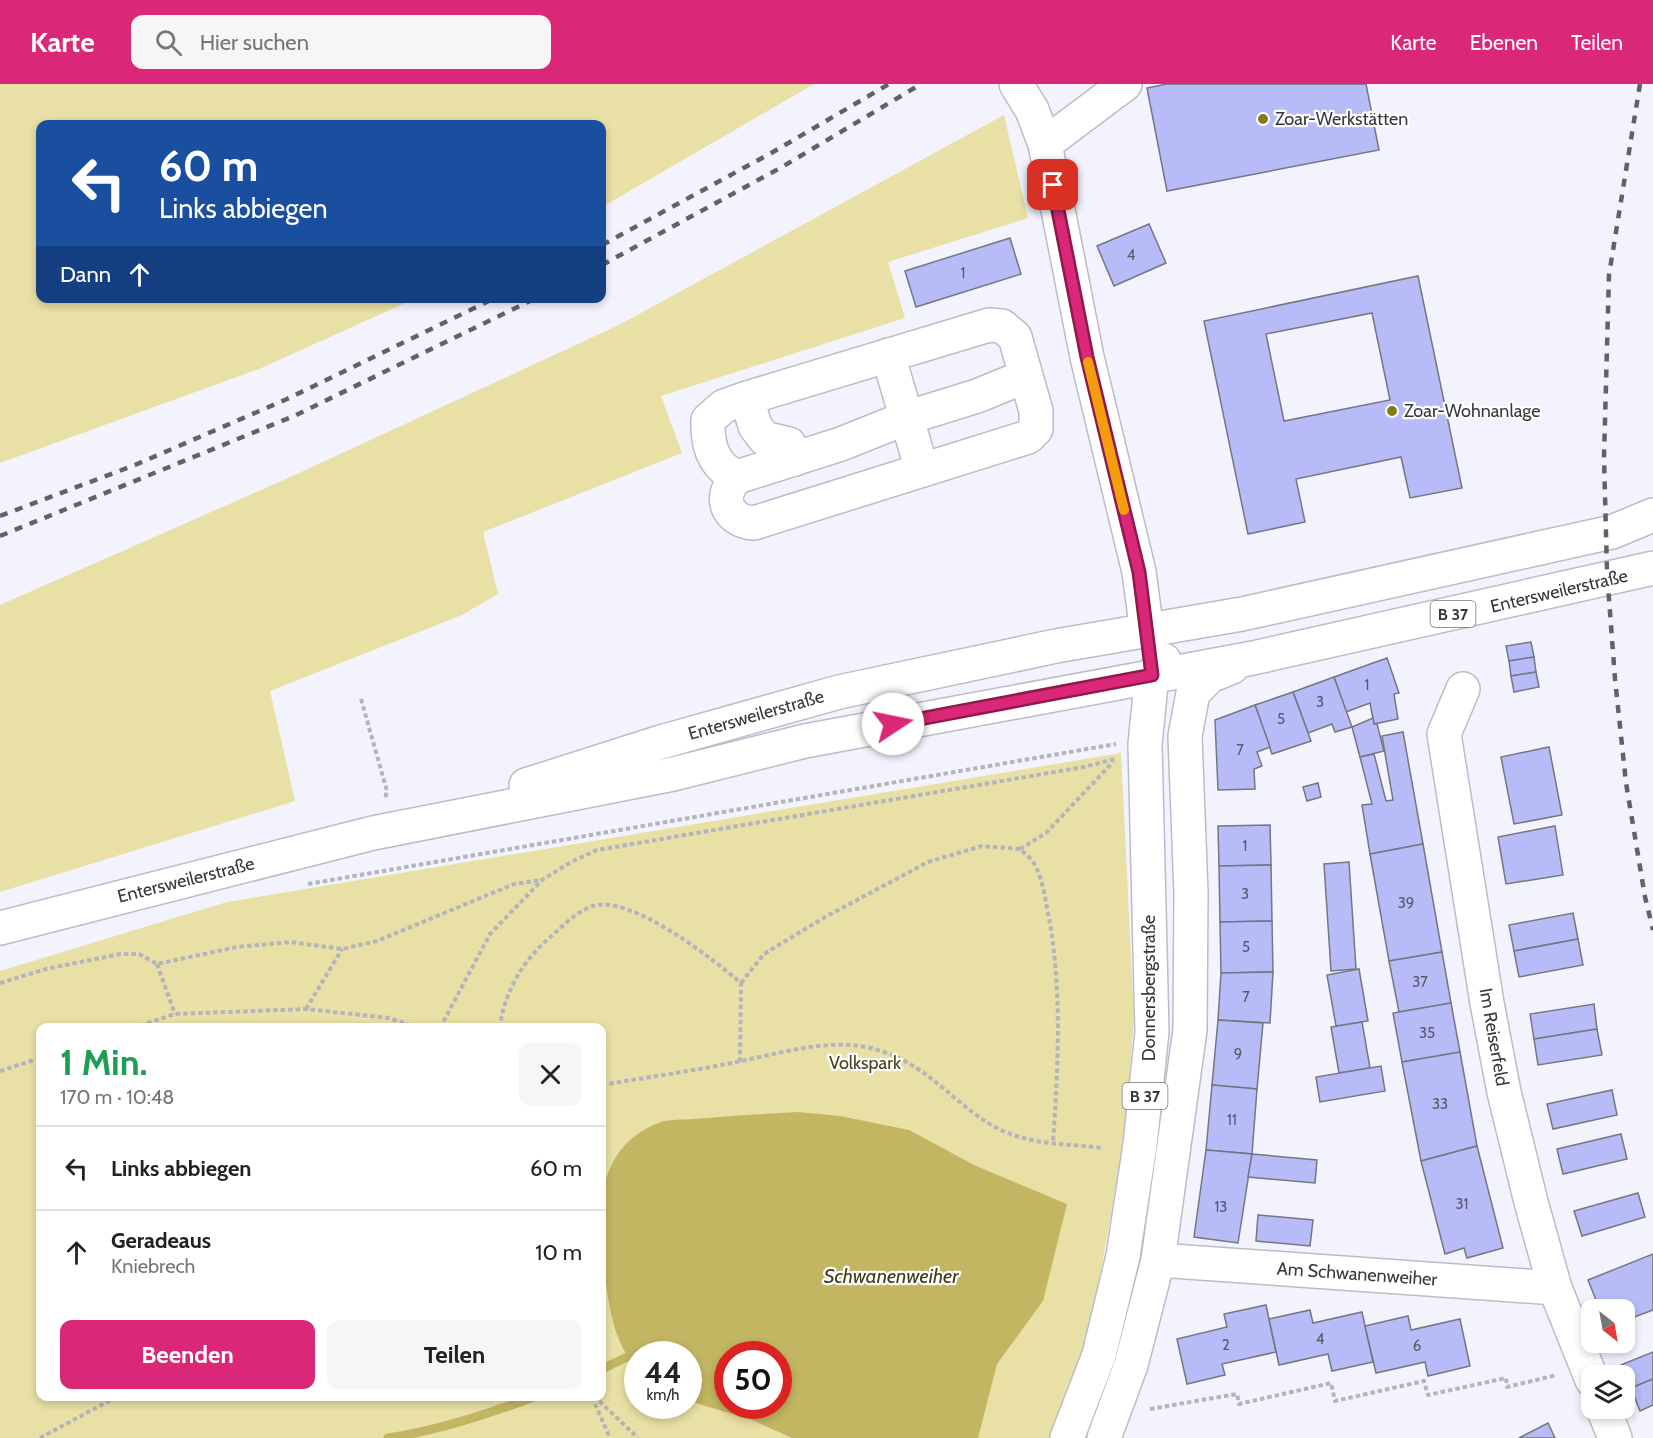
<!DOCTYPE html>
<html lang="de">
<meta charset="utf-8">
<style>
body{margin:0;font-family:Cabin,sans-serif;background:#f6f6f6;color:#222;height:100vh;display:flex;flex-direction:column;font-size:22px;white-space:nowrap}
*{box-sizing:border-box;margin:0}
p{font-size:20px;color:#767676}
.icon{flex:none;width:33px;height:33px;fill:none;stroke:currentColor;stroke-width:2;stroke-linecap:round;stroke-linejoin:round}
.map{position:relative;flex:1;overflow:hidden}
.details{position:absolute;left:36px;top:939px;width:570px;height:378px;display:flex;flex-direction:column;background:#fff;border-radius:12px;box-shadow:0 3px 9px #0003}
.details>*{flex:none}
.guide{position:absolute;left:36px;top:36px;width:570px;height:183px;border-radius:12px;box-shadow:0 3px 9px #0003;background:#1a4fa0;color:#fff;overflow:hidden}
.needle{width:39px;rotate:149deg}
.fabs{position:absolute;left:1581px;top:1215px;display:grid;gap:12px}
.fabs a{display:grid;place-items:center;width:54px;height:54px;border-radius:12px;background:#fff;box-shadow:0 3px 9px #0003;font-size:30px}
.speed{position:absolute;left:624px;top:1257px;display:flex;gap:12px;font-size:30px;font-weight:700;text-align:center}
.speed>*{display:grid;place-content:center;width:78px;height:78px;border-radius:50%;background:#fff;box-shadow:0 3px 9px #0003;line-height:1}
.speed small{font-size:15px;font-weight:400}
.speed .limit{border:9px solid #d22;background:#fff;color:#111}
.pin{position:absolute;display:grid;place-items:center;width:51px;height:51px;color:#fff;margin:-26px;border-radius:12px;box-shadow:0 3px 9px #0006}
.me{position:absolute;width:66px;margin:-33px;rotate:79deg;stroke-linejoin:round;filter:drop-shadow(0 0 4px #0008)}
.turn{display:flex;align-items:center;gap:21px;height:126px;padding:0 24px;font-size:27px}
.turn .icon{width:78px;height:78px;stroke-width:2.5}
.turn b{display:block;font-size:42px;line-height:51px}
.then{display:flex;align-items:center;height:57px;padding:0 24px;background:#0003;gap:12px;font-size:22px}
.round{display:grid;place-items:center;flex:none;width:63px;height:63px;border-radius:12px;background:#f6f6f6}
.head{display:flex;align-items:center;justify-content:space-between;height:102px;padding:0 24px}
h1{font-size:36px;font-weight:700;line-height:45px;color:#1e9e55}
.primary-button{display:flex;gap:12px;margin-top:auto;padding:12px 24px}
.primary-button a{flex:1;height:69px;border-radius:12px;background:#db2777;color:#fff;font-size:24px;font-weight:700;line-height:69px;text-align:center}
.primary-button a+a{background:#f6f6f6;color:#222}
ul{padding:0;list-style:none}
li{display:flex;align-items:center;gap:18px;height:84px;padding:0 24px;border-top:2px solid #e0e0e0}
li div{flex:1}
li b{display:block;font-size:22px}
li em{font-style:normal}
header{display:flex;align-items:center;gap:36px;box-sizing:border-box;height:84px;padding:0 30px;background:#db2777;color:#fff}
header strong{font-size:28px}
nav{display:flex;gap:33px;margin-inline-start:auto;font-size:21px}
.search{width:420px;height:54px;background:#f6f6f6;display:flex;align-items:center;gap:15px;box-sizing:border-box;padding:0 21px;border-radius:12px;color:#767676;font-size:22px}
.map>svg:first-child{display:block}
</style>
<header>
<strong>Karte</strong>
<div class="search"><svg class="icon" aria-label="search" viewBox="0 0 24 24"><circle cx="10" cy="10" r="6"/><path d="M15 15l6 6"/></svg>Hier suchen</div>
<nav><a>Karte</a><a>Ebenen</a><a>Teilen</a></nav>
</header>
<div class="map">
<svg width="1653" height="1354" viewBox="0 0 1653 1354">
<rect width="100%" height="100%" fill="#f2f3fd"/>
<g fill="#e8e0a4" fill-rule="evenodd">
<polygon points="0,0 814,0 602,123 602,40 40,40 40,214 414,215 259,285 0,379"/>
<polygon points="1004,31 1028,134 888,178 905,234 661,312 682,369 483,448 498,510 462,531 270,607 295,717 0,808 0,521 286,395 619,241"/>
<path d="M1121 669 1134 933 1125 1048 1097 1210 1082 1270 1050 1354H0V887L227 818ZM40 944H602V1312H40ZM638 1270H688V1322H638ZM728 1270H778V1322H728Z"/>
</g>
<path fill="#c2b662" fill-rule="evenodd" d="M798 1028 840 1032 909 1046 976 1082 1067 1120 1043 1217 997 1280 978 1354H792L752 1336 689 1317 688 1270H638L637 1283C612 1259 609 1218 604 1185 596 1128 596 1061 661 1038 670 1035 683 1036 693 1035 728 1032 763 1030 798 1028ZM728 1270H778V1322H728Z"/>
<g fill="none" stroke-linecap="round" stroke-linejoin="round">
<g stroke="#c2b662" stroke-width="9">
<polyline points="602,1285 627,1273"/>
<path d="M388 1354C440 1346 487 1330 537 1312"/>
</g>
</g>
<g fill="#b7bbf8" stroke="#747681" stroke-width="1.5" fill-rule="evenodd">
<polygon points="1167,0 1366,0 1379,66 1167,107 1147,4"/>
<polygon points="1149,140 1166,179 1114,202 1097,162"/>
<polygon points="1010,154 1021,190 916,223 905,187"/>
<path d="M1418 192 1462 404 1410 414 1401 373 1296 395 1305 438 1248 450 1204 237ZM1372 229 1390 316 1284 337 1266 250Z"/>
<polygon points="1531,558 1534,573 1509,577 1506,562"/>
<polygon points="1534,573 1536,588 1511,592 1509,577"/>
<polygon points="1387,574 1399,609 1394,610 1398,635 1374,640 1370,619 1346,628 1334,593"/>
<polygon points="1536,588 1539,603 1514,608 1511,592"/>
<polygon points="1334,593 1352,643 1335,648 1332,640 1308,649 1293,608"/>
<polygon points="1293,608 1311,657 1272,670 1255,621"/>
<polygon points="1255,621 1270,663 1257,668 1262,682 1254,685 1255,705 1218,706 1215,636"/>
<polygon points="1373,634 1374,640 1377,640 1384,667 1360,673 1352,643"/>
<polygon points="1403,648 1423,760 1370,770 1362,721 1372,720 1360,673 1374,670 1386,717 1393,716 1382,652"/>
<polygon points="1549,663 1562,731 1514,740 1501,673"/>
<polygon points="1318,699 1321,713 1307,717 1303,703"/>
<polygon points="1270,741 1271,781 1219,782 1218,742"/>
<polygon points="1555,742 1563,791 1506,800 1498,753"/>
<polygon points="1423,760 1442,868 1389,877 1370,770"/>
<polygon points="1349,778 1356,885 1331,887 1324,780"/>
<polygon points="1271,781 1272,837 1220,838 1219,782"/>
<polygon points="1573,829 1578,855 1514,867 1509,841"/>
<polygon points="1272,837 1273,888 1221,889 1220,838"/>
<polygon points="1578,855 1583,881 1519,893 1514,867"/>
<polygon points="1442,868 1451,919 1399,928 1389,877"/>
<polygon points="1359,885 1368,937 1336,942 1327,891"/>
<polygon points="1273,888 1270,939 1218,936 1221,889"/>
<polygon points="1451,919 1460,968 1402,978 1393,929"/>
<polygon points="1594,920 1597,945 1534,955 1530,930"/>
<polygon points="1218,936 1263,939 1257,1005 1212,1001"/>
<polygon points="1362,938 1370,984 1339,989 1331,943"/>
<polygon points="1597,945 1602,971 1538,981 1534,955"/>
<polygon points="1460,968 1477,1062 1421,1077 1402,978"/>
<polygon points="1381,982 1385,1007 1320,1018 1316,993"/>
<polygon points="1212,1001 1257,1005 1252,1070 1206,1066"/>
<polygon points="1612,1006 1617,1031 1553,1045 1547,1020"/>
<polygon points="1621,1050 1627,1075 1563,1090 1557,1065"/>
<polygon points="1477,1062 1503,1164 1467,1174 1464,1164 1445,1170 1421,1077"/>
<polygon points="1206,1066 1252,1070 1238,1159 1194,1153"/>
<polygon points="1252,1070 1317,1076 1315,1099 1248,1093"/>
<polygon points="1638,1109 1645,1133 1582,1152 1574,1127"/>
<polygon points="1258,1131 1313,1136 1310,1162 1256,1157"/>
<polygon points="1653,1170 1653,1226 1624,1237 1624,1226 1600,1226 1588,1196"/>
<polygon points="1266,1221 1276,1268 1222,1280 1225,1291 1187,1300 1177,1255 1227,1243 1224,1230"/>
<polygon points="1310,1226 1313,1239 1362,1228 1373,1278 1332,1287 1328,1270 1279,1281 1269,1235"/>
<polygon points="1408,1232 1411,1246 1460,1235 1470,1282 1428,1292 1425,1278 1376,1289 1365,1242"/>
<polygon points="1653,1268 1653,1295 1631,1304 1621,1281"/>
<polygon points="1653,1295 1653,1321 1640,1327 1631,1304"/>
<polygon points="1548,1339 1555,1354 1519,1354"/>
</g>
<g fill="none" stroke-linecap="round" stroke-linejoin="round">
<defs>
<g id="minor">
<polyline points="1016,0 1032,26 1045,60 1087,273 1139,488 1147,548"/>
<polyline points="1045,60 1125,0"/>
<polyline points="888,271 922,386"/>
<polyline points="747,314 755,342 764,354 789,360 795,375"/>
<path d="M737 393C713 382 707 361 708 336L724 322 747 314 989 241 1002 242 1015 253 1036 327V345L1028 353 754 439C727 437 717 413 737 393L841 360 906 334 977 312 1026 292"/>
<polyline points="1463,605 1444,650 1487,919 1504,1008 1531,1118 1555,1204 1592,1296"/>
<polyline points="1158,1176 1555,1204"/>
<polyline points="1603,1324 1615,1354"/>
</g>
<g id="major">
<polyline points="526,701 661,658 839,608 1056,562 1242,530 1612,448 1653,431"/>
<polyline points="0,844 373,749 673,690 805,657 1253,574 1653,484"/>
<polyline points="1067,1354 1099,1271 1123,1172 1140,1061 1152,948 1145,660 1152,591 1164,576"/>
<polyline points="1104,1354 1131,1281 1158,1176 1190,946 1191,809 1185,652 1193,609 1210,592 1232,583"/>
</g>
</defs>
<use href="#minor" stroke="#bbbcc8" stroke-width="36"/>
<use href="#major" stroke="#bbbcc8" stroke-width="36"/>
<g stroke="#b3b4bc" stroke-width="4" stroke-dasharray="4.5 3" stroke-linecap="butt">
<polyline points="361,615 387,707 385,715"/>
<polyline points="1020,765 1046,749 1113,678"/>
<polyline points="308,800 1116,660"/>
<polyline points="157,880 175,930"/>
<polyline points="0,899 46,885 120,870 139,870 157,880 237,863 291,858 342,865 377,857 514,800 542,796"/>
<path d="M741 899 764 870 827 832 928 778 982 762 1020 765C1025 770 1032 775 1035 781 1044 798 1046 821 1050 839 1062 913 1058 984 1053 1059"/>
<polyline points="306,925 342,865"/>
<polyline points="133,944 175,930 306,925 389,934 419,944"/>
<polyline points="440,944 490,850 542,796 571,778 597,766 1084,683 1115,675"/>
<path d="M500 944C503 911 522 878 547 856 560 845 574 829 590 823 627 807 713 875 741 899L740 978"/>
<polyline points="0,987 40,974"/>
<path d="M602 1001C648 993 695 987 741 977 787 968 837 951 884 968 931 984 957 1023 997 1044 1029 1061 1069 1060 1104 1064"/>
<polyline points="594,1312 638,1354"/>
<polyline points="592,1313 610,1354"/>
<polyline points="1150,1325 1237,1310 1239,1320 1331,1299 1335,1317 1424,1297 1428,1311 1506,1294 1507,1303 1557,1291"/>
<polyline points="40,1354 118,1312"/>
</g>
<use href="#minor" stroke="#fff" stroke-width="33"/>
<use href="#major" stroke="#fff" stroke-width="33"/>
<g stroke="#616268" stroke-width="4.5" stroke-dasharray="8 8" stroke-linecap="butt">
<polyline points="1640,0 1609,191 1604,373 1607,488 1615,595 1626,699 1645,813 1653,846"/>
<polyline points="602,161 773,68 889,0"/>
<polyline points="602,181 782,83 921,0"/>
<polyline points="0,432 135,381 287,315 495,214"/>
<polyline points="0,452 294,332 536,214"/>
</g>
</g>
<g fill="none" stroke-linecap="round" stroke-linejoin="round">
<defs>
<polyline id="route" points="893,640 1152,591 1139,488 1087,273 1053,101"/>
</defs>
<use href="#route" stroke="#8e194d" stroke-width="15"/>
<use href="#route" stroke="#db2777" stroke-width="10"/>
<polyline stroke="#f59e0b" stroke-width="10" points="1088,278 1124,426"/>
</g>
<g fill="#85791d" stroke="#fff" stroke-width="2">
<circle cx="1263" cy="35" r="6"/>
<circle cx="1392" cy="327" r="6"/>
</g>
<g text-anchor="middle" stroke-width="4.5" stroke-linejoin="round" paint-order="stroke">
<g font-size="15" fill="#585a6c">
<text x="1131" y="176">4</text>
<text x="963" y="194">1</text>
<text x="1367" y="606">1</text>
<text x="1320" y="623">3</text>
<text x="1281" y="640">5</text>
<text x="1240" y="671">7</text>
<text x="1245" y="767">1</text>
<text x="1245" y="815">3</text>
<text x="1406" y="824">39</text>
<text x="1246" y="868">5</text>
<text x="1420" y="903">37</text>
<text x="1246" y="918">7</text>
<text x="1427" y="954">35</text>
<text x="1238" y="975">9</text>
<text x="1440" y="1025">33</text>
<text x="1232" y="1041">11</text>
<text x="1462" y="1125">31</text>
<text x="1221" y="1128">13</text>
<text x="1320" y="1260">4</text>
<text x="1226" y="1266">2</text>
<text x="1417" y="1267">6</text>
</g>
<g fill="#fff" stroke="#747478" stroke-width="1.5">
<rect x="1430.5" y="517" width="45" height="26" rx="4.5"/>
<rect x="1122.5" y="999" width="45" height="26" rx="4.5"/>
</g>
<g font-size="16" font-weight="bold" fill="#38393e">
<text x="1453" y="536">B 37</text>
<text x="1145" y="1018">B 37</text>
</g>
<g font-size="18" fill="#38393e" stroke="#fff" text-anchor="start">
<text x="1275" y="41">Zoar-Werkstätten</text>
<text x="1404" y="333">Zoar-Wohnanlage</text>
</g>
<g font-size="18" fill="#38393e" stroke="#fff">
<text transform="translate(1559 507) rotate(-13)" y="6">Entersweilerstraße</text>
<text transform="translate(756 631) rotate(-16)" y="6">Entersweilerstraße</text>
<text transform="translate(186 796) rotate(-14)" y="6">Entersweilerstraße</text>
<text transform="translate(1149 904) rotate(-90)" y="6">Donnersbergstraße</text>
<text transform="translate(1494 953) rotate(80)" y="6">Im Reiserfeld</text>
<text transform="translate(1357 1190) rotate(4)" y="6">Am Schwanenweiher</text>
</g>
<g font-size="18" fill="#46411d" stroke="#fff">
<text x="865" y="985">Volkspark</text>
</g>
<g font-size="20" font-style="italic" fill="#403b16" stroke="#fff">
<text x="891" y="1199">Schwanenweiher</text>
</g>
</g>
</svg>
<div class="fabs">
<a><svg class="needle" viewBox="-14 -14 28 28"><path d="M0-13l5 13h-10z" fill="#e53935"/><path d="M0 13l5-13h-10z" fill="#767676"/></svg></a>
<a><svg class="icon" aria-label="layers" viewBox="0 0 24 24"><path d="M12 4l9 5-9 5-9-5zM3 14l9 5 9-5"/></svg></a>
</div>
<div class="speed"><div>44<small>km/h</small></div><div class="limit">50</div></div>
<div class="pin" style="left:1053px;top:101px;background:#d93025"><svg class="icon" aria-label="arrive" viewBox="0 0 24 24"><path d="M6 21V4h12l-3 4 3 4H6"/></svg></div>
<svg class="me" style="left:893px;top:640px" viewBox="-20 -20 40 40"><circle r="19" fill="#fff"/><path d="M0-13L10 11 0 6-10 11z" fill="#db2777"/></svg>
<div class="guide">
<div class="turn"><svg class="icon" aria-label="left" viewBox="0 0 24 24"><path d="M17 20v-9H6M10 6l-5 5 5 5"/></svg><div><b>60 m</b>Links abbiegen</div></div>
<div class="then">Dann<svg class="icon" aria-label="ahead" viewBox="0 0 24 24"><path d="M12 20V5M6 11l6-6 6 6"/></svg></div>
</div>
<section class="details">
<div class="head"><div><h1>1 Min.</h1><p>170 m · 10:48</p></div><a class="round"><svg class="icon" aria-label="close" viewBox="0 0 24 24"><path d="M6 6l12 12M18 6L6 18"/></svg></a></div>
<ul>
<li><svg class="icon" aria-label="left" viewBox="0 0 24 24"><path d="M17 20v-9H6M10 6l-5 5 5 5"/></svg><div><b>Links abbiegen</b></div><em>60 m</em></li>
<li><svg class="icon" aria-label="ahead" viewBox="0 0 24 24"><path d="M12 20V5M6 11l6-6 6 6"/></svg><div><b>Geradeaus</b><p>Kniebrech</p></div><em>10 m</em></li>
</ul>
<div class="primary-button"><a>Beenden</a><a>Teilen</a></div>
</section>
</div>
